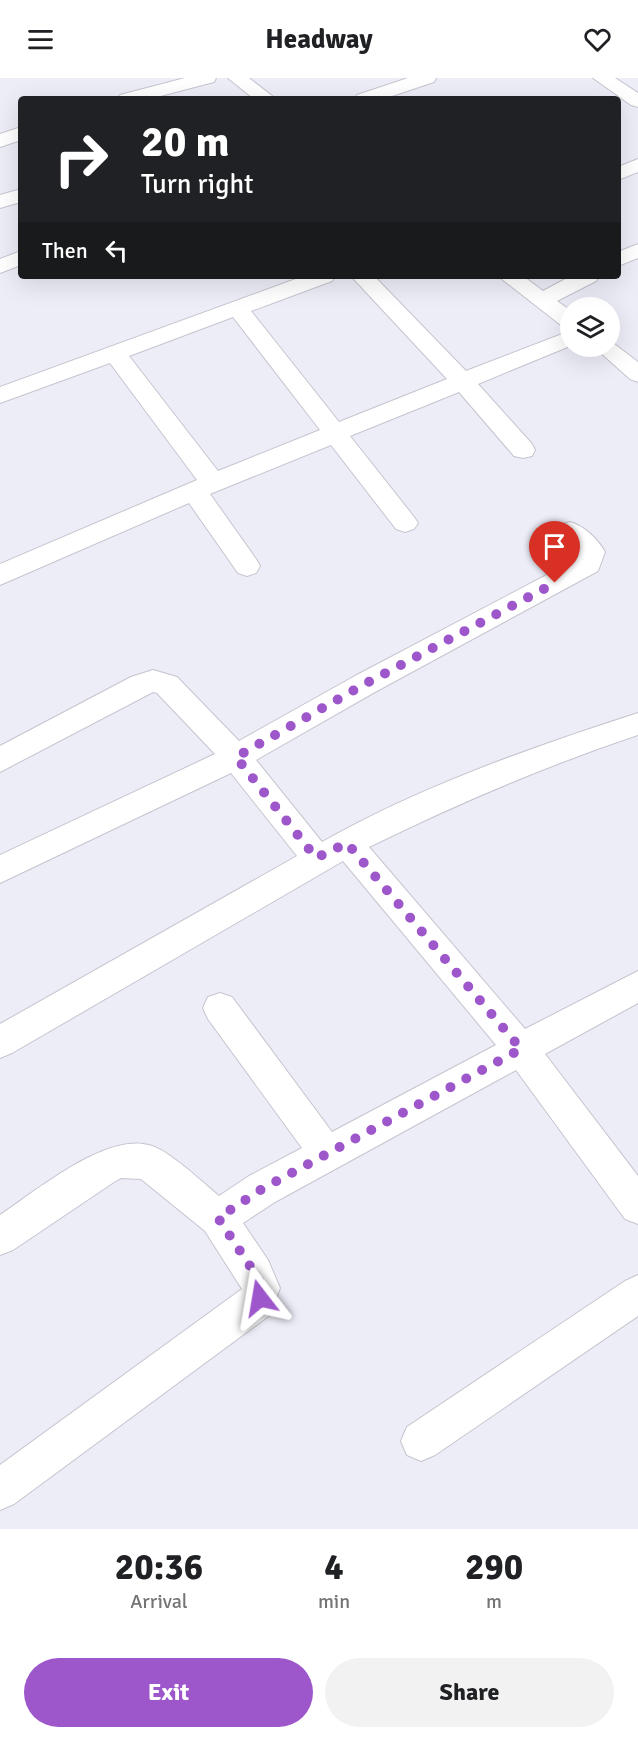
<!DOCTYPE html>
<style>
body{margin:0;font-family:Signika,sans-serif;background:#f2f2f2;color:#202124;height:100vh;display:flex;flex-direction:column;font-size:22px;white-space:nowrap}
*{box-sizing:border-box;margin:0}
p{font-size:20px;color:#757577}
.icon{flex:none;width:33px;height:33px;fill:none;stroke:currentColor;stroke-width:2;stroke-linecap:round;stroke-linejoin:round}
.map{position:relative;height:1451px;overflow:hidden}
.details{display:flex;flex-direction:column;background:#fff;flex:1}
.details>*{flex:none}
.hud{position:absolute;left:18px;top:18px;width:603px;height:183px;border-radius:6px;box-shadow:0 6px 24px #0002;background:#202124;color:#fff;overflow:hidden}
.controls{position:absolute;left:560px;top:219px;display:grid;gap:12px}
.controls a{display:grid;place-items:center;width:60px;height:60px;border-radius:50%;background:#fff;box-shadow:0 6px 24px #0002;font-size:30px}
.pin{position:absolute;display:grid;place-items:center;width:51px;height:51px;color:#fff;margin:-62px -26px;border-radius:50% 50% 50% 0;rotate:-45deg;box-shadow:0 0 6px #0007}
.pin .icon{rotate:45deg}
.me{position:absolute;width:66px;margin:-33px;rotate:346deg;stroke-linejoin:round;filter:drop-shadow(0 0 4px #0008)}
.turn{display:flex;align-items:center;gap:21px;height:126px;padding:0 24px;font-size:27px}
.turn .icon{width:78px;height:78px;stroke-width:2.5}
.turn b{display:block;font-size:42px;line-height:51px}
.then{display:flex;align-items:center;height:57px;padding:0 24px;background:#0003;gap:12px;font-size:22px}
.eta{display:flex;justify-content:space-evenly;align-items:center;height:102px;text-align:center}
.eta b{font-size:36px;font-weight:800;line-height:42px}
.cta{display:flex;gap:12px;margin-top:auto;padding:12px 24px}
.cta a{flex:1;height:69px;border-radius:36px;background:#9d57cb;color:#fff;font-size:24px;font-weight:800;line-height:69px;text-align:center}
.cta a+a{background:#f2f2f2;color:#202124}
header{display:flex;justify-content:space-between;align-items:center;height:78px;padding:0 24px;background:#fff;font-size:27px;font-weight:800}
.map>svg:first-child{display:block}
</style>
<header><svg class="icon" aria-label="menu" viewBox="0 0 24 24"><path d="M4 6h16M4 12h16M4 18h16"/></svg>Headway<svg class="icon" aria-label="heart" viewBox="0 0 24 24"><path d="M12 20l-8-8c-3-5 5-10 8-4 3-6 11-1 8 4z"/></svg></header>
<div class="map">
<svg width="638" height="1451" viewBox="0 0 638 1451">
<rect width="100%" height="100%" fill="#ededf8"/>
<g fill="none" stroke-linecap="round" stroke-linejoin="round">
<defs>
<g id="street">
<polygon points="185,0 216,0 214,4 149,21 117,21 120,17"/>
<polygon points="228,0 249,0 276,21 254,21"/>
<polygon points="408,0 436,0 434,4 383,21 354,21 357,17"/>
<polygon points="593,0 615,0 638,15 638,29 631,27"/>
<polygon points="21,49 21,62 0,69 0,56"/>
<polygon points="638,81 638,94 618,102 618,89"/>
<polygon points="21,111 21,124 0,130 0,117"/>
<polygon points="638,166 638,180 618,188 618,174"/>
<polygon points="21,173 21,187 0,195 0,181"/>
<path d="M304 198H335L332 203 251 233 339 344 447 301 351 198H374L466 293 570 253V268L478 306 532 366 535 372 532 378 523 380 514 378 459 314 350 358 414 439 418 445 414 451 405 454 396 451 331 367 210 416 256 481 260 488 256 495 247 498 238 495 189 425 0 507V486L197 402 110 285 0 325V309ZM233 239 320 352 218 393 129 278Z"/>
<polygon points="498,198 523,198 543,213 571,198 599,198 596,203 557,223 570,232 570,250 562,248"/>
<polygon points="609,262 638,284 638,304 630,301 593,268 609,268"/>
<path d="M570 444C584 448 598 461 605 474L598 493 375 614 256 682 322 764C421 708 530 670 638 635V657C545 688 457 726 369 769L525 951 638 893V925L545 976 638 1098V1146L625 1141 516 992 275 1124 243 1145 268 1182 280 1210 270 1237 14 1426 0 1432V1387L242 1211 205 1153 141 1101 121 1100 114 1104 13 1172 0 1177V1137C36 1113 105 1055 149 1067 169 1072 202 1104 219 1118L249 1098 302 1070 208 941 203 930 208 919 220 915 232 919 332 1054 496 967 343 783 12 975 0 980V946L297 778 231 695 0 805V777L215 676 157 615 153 614 0 694V668L131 599 153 592 177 599 239 663 355 598 577 481 578 476 557 453 561 447Z"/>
<polygon points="638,1197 638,1238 435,1377 421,1383 407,1377 401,1363 407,1349 625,1203"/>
</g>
</defs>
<use href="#street" stroke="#c5c4cf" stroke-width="2"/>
<use href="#street" fill="#fff" fill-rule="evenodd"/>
</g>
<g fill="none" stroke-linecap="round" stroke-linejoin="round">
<polyline stroke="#9d57cb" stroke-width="10" stroke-dasharray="0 18" points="260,1220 262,1209 256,1197 218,1140 262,1111 521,971 347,765 316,780 236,679 365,606 555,505"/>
</g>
</svg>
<div class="controls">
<a><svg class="icon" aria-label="layers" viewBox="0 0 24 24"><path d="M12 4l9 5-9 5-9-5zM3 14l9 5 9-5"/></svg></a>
</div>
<div class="pin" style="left:555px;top:505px;background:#d93025"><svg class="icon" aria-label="arrive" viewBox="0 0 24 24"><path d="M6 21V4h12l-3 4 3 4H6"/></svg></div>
<svg class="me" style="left:260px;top:1220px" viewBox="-20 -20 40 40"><path d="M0-17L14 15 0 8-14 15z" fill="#9d57cb" stroke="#fff" stroke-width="4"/></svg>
<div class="hud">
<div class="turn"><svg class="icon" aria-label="right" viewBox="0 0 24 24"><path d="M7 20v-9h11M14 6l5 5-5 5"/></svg><div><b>20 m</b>Turn right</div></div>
<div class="then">Then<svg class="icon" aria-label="left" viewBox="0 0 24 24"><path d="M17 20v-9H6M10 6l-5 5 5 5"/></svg></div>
</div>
</div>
<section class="details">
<div class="eta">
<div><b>20:36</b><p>Arrival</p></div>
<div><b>4</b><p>min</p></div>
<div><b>290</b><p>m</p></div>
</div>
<div class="cta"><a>Exit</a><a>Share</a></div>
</section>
